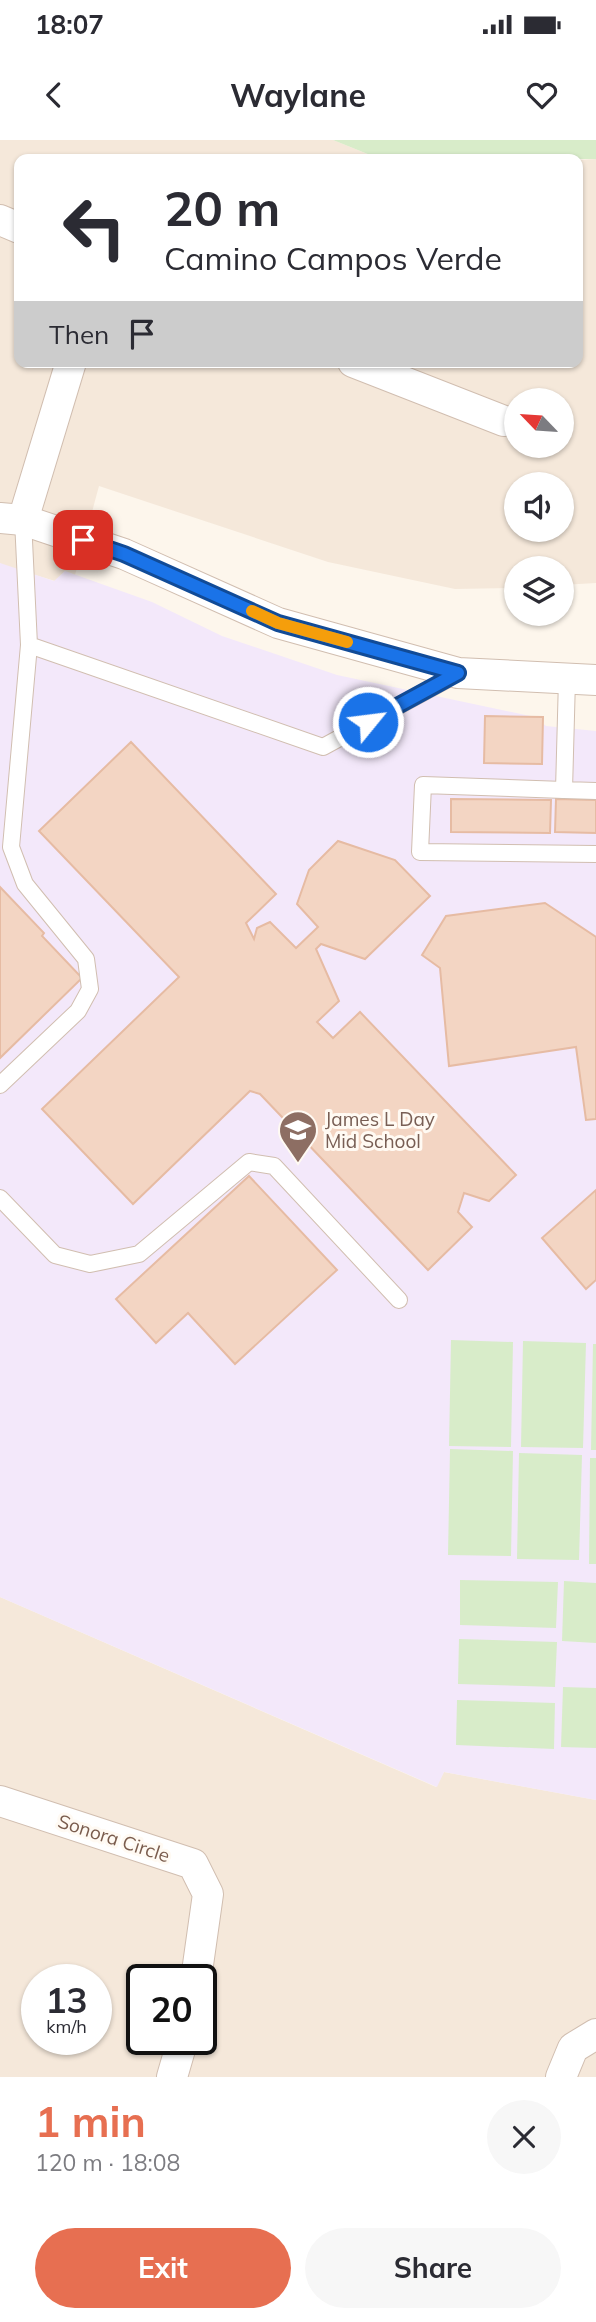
<!DOCTYPE html>
<meta charset="utf-8">
<style>
body{margin:0;font-family:Mulish,sans-serif;background:#f7f7f7;color:#2b2b33;height:100vh;display:flex;flex-direction:column;font-size:26px;white-space:nowrap}
*{box-sizing:border-box;margin:0}
p{font-size:23px;color:#7c7c81}
.icon{flex:none;width:38px;height:38px;fill:none;stroke:currentColor;stroke-width:2;stroke-linecap:round;stroke-linejoin:round}
.map{position:relative;height:1937px;overflow:hidden}
.side{display:flex;flex-direction:column;background:#fff;flex:1}
.side>*{flex:none}
.banner{position:absolute;left:14px;top:14px;width:569px;height:214px;border-radius:14px;box-shadow:0 2px 5px #0004;background:#fff;color:#2b2b33;overflow:hidden}
.needle{width:46px;rotate:295deg}
.buttons{position:absolute;left:504px;top:248px;display:grid;gap:14px}
.buttons a{display:grid;place-items:center;width:70px;height:70px;border-radius:50%;background:#fff;box-shadow:0 2px 5px #0004;font-size:35px}
.speed{position:absolute;left:21px;top:1824px;display:flex;gap:14px;font-size:35px;font-weight:700;text-align:center}
.speed>*{display:grid;place-content:center;width:91px;height:91px;border-radius:50%;background:#fff;box-shadow:0 2px 5px #0004;line-height:1}
.speed small{font-size:18px;font-weight:400}
.speed .limit{border:4px solid #111;border-radius:10px;background:#fff;color:#111}
.pin{position:absolute;display:grid;place-items:center;width:60px;height:60px;color:#fff;margin:-30px;border-radius:14px;box-shadow:0 4px 10px #0006}
.me{position:absolute;width:77px;margin:-38px;rotate:61deg;stroke-linejoin:round;filter:drop-shadow(0 0 5px #0008)}
.turn{display:flex;align-items:center;gap:24px;height:147px;padding:0 35px;font-size:32px}
.turn .icon{width:91px;height:91px;stroke-width:2.5}
.turn b{display:block;font-size:49px;line-height:60px}
.then{display:flex;align-items:center;height:66px;padding:0 35px;background:#0003;gap:14px;font-size:26px}
.round{display:grid;place-items:center;flex:none;width:74px;height:74px;border-radius:37px;background:#f7f7f7}
.head{display:flex;align-items:center;justify-content:space-between;height:119px;padding:0 35px}
h1{font-size:42px;font-weight:700;line-height:52px;color:#e76f51}
.primary-button{display:flex;gap:14px;margin-top:auto;padding:14px 35px}
.primary-button a{flex:1;height:80px;border-radius:42px;background:#e76f51;color:#fff;font-size:28px;font-weight:700;line-height:80px;text-align:center}
.primary-button a+a{background:#f7f7f7;color:#2b2b33}
.status{display:flex;justify-content:space-between;align-items:center;height:49px;padding:0 35px;background:#fff;direction:ltr}
.status svg{height:19px;fill:currentColor}
header{display:flex;justify-content:space-between;align-items:center;height:91px;padding:0 35px;background:#fff;font-size:32px;font-weight:700}
.map>svg:first-child{display:block}
</style>
<div class="status"><b>18:07</b><svg viewBox="0 0 49 12"><path d="M0 12V9h3v3zM5 12V6h3v6zM10 12V3h3v9zM15 12V0h3v12zM26 1h20v11H26zM47 4h2v5h-2z"/></svg></div>
<header><svg class="icon" aria-label="back" viewBox="0 0 24 24"><path d="M15 5l-7 7 7 7"/></svg>Waylane<svg class="icon" aria-label="heart" viewBox="0 0 24 24"><path d="M12 20l-8-8c-3-5 5-10 8-4 3-6 11-1 8 4z"/></svg></header>
<div class="map">
<svg width="596" height="1937" viewBox="0 0 596 1937">
<rect width="100%" height="100%" fill="#fdf6ec"/>
<g fill="#f5e8da" fill-rule="evenodd">
<path d="M0 0H333L380 19H19V222H578V20L596 19V443L562 445V429H516V448L455 449 328 422 99 346 75 435 65 431 55 441 2 425 0 423ZM516 261H562V306H516ZM516 345H562V390H516Z"/>
<path d="M0 1457 436 1647 444 1632 596 1660V1937H0ZM37 1839H96V1899H37ZM142 1839H201V1899H142Z"/>
</g>
<polygon fill="#f3e8fa" points="0,423 54,441 65,431 152,462 222,496 337,535 535,577 546,586 596,591 596,1660 444,1632 437,1647 0,1457"/>
<g fill="#d8ecc9">
<polygon points="333,0 596,0 596,19 380,19"/>
<polygon points="451,1200 513,1202 511,1307 449,1306"/>
<polygon points="523,1201 586,1203 583,1308 521,1307"/>
<polygon points="593,1204 596,1204 596,1310 591,1310"/>
<polygon points="450,1309 513,1311 511,1416 448,1415"/>
<polygon points="519,1313 582,1315 579,1420 517,1419"/>
<polygon points="590,1318 596,1318 596,1424 589,1424"/>
<polygon points="460,1440 558,1442 556,1488 460,1485"/>
<polygon points="564,1441 596,1443 596,1503 562,1501"/>
<polygon points="459,1499 557,1502 555,1547 458,1544"/>
<polygon points="563,1547 596,1548 596,1608 561,1607"/>
<polygon points="457,1560 555,1563 554,1609 456,1605"/>
</g>
<g fill="#f3d5c3" stroke="#e6bba3" stroke-width="2">
<polygon points="485,576 543,577 542,624 484,623"/>
<polygon points="131,602 276,754 246,783 254,799 257,788 270,782 296,808 318,787 297,764 309,730 338,701 395,720 430,756 365,819 321,804 316,809 339,861 317,882 333,898 360,872 516,1035 489,1061 464,1053 458,1072 472,1087 428,1130 260,954 250,951 133,1064 42,969 179,837 39,691"/>
<polygon points="451,659 551,660 550,693 451,692"/>
<polygon points="556,659 596,660 596,693 555,692"/>
<polygon points="0,747 44,793 42,796 82,838 0,918"/>
<polygon points="545,763 596,797 596,979 586,980 576,907 449,926 440,828 422,815 446,776"/>
<polygon points="249,1036 337,1130 235,1224 188,1173 156,1203 116,1159"/>
<polygon points="596,1050 596,1140 586,1149 542,1098"/>
</g>
<g fill="none" stroke-linecap="round" stroke-linejoin="round">
<defs>
<g id="service">
<polyline points="23,380 29,505 323,607 457,534"/>
<polyline points="567,539 564,650 596,651"/>
<polyline points="564,650 423,645 420,712 596,714"/>
<polyline points="0,945 78,871 90,849 86,819 25,744 11,707 29,505"/>
<polyline points="0,1058 55,1115 90,1124 139,1114 249,1022 274,1026 399,1160"/>
</g>
<g id="minor">
<polyline points="0,80 19,88"/>
<polyline points="353,222 504,281"/>
<polyline points="0,378 23,380 124,414 278,483 458,533 596,540"/>
<polyline points="23,380 71,222"/>
<polyline points="0,1661 193,1724 208,1754 196,1839"/>
<polyline points="172,1937 183,1899"/>
<polyline points="561,1937 573,1908 596,1894"/>
</g>
</defs>
<use href="#service" stroke="#d1beb0" stroke-width="18"/>
<use href="#minor" stroke="#d1beb0" stroke-width="32"/>
<use href="#service" stroke="#fff" stroke-width="16"/>
<use href="#minor" stroke="#fff" stroke-width="30"/>
</g>
<g fill="none" stroke-linecap="round" stroke-linejoin="round">
<defs>
<polyline id="route" points="83,400 124,414 278,483 458,533 368,582"/>
</defs>
<use href="#route" stroke="#114b97" stroke-width="18"/>
<use href="#route" stroke="#1a73e8" stroke-width="12"/>
<polyline stroke="#f59e0b" stroke-width="12" points="252,471 278,483 347,502"/>
</g>
<defs>
<symbol id="school-pin" viewBox="-11 -11 22 30"><path d="M0 17L-7.5 6A9.5 9.5 0 1 1 7.5 6Z" fill="#8d6e63" stroke="#fffaf3"/><path d="M0-5L7-2L0 1L-7-2ZM-4 1L0 2.5L4 1V4Q0 6-4 4Z" fill="#fff"/></symbol>
</defs>
<g fill-rule="evenodd">
<use href="#school-pin" x="276" y="968" width="44" height="60"/>
</g>
<g text-anchor="middle" stroke-width="6" stroke-linejoin="round" paint-order="stroke">
<g font-size="19" fill="#785e54" stroke="#fffaf3" text-anchor="start">
<text x="325" y="986">James L Day<tspan x="325" dy="22">Mid School</tspan></text>
</g>
<g font-size="19" fill="#7a5c4d" stroke="#fffaf3">
<text transform="translate(114 1698) rotate(18)" y="7">Sonora Circle</text>
</g>
</g>
</svg>
<div class="buttons">
<a><svg class="needle" viewBox="-14 -14 28 28"><path d="M0-13l5 13h-10z" fill="#e53935"/><path d="M0 13l5-13h-10z" fill="#7c7c81"/></svg></a>
<a><svg class="icon" aria-label="sound" viewBox="0 0 24 24"><path d="M4 9h4l5-4v14l-5-4H4zM17 9q2 3 0 6"/></svg></a>
<a><svg class="icon" aria-label="layers" viewBox="0 0 24 24"><path d="M12 4l9 5-9 5-9-5zM3 14l9 5 9-5"/></svg></a>
</div>
<div class="speed"><div>13<small>km/h</small></div><div class="limit">20</div></div>
<div class="pin" style="left:83px;top:400px;background:#d93025"><svg class="icon" aria-label="arrive" viewBox="0 0 24 24"><path d="M6 21V4h12l-3 4 3 4H6"/></svg></div>
<svg class="me" style="left:368px;top:582px" viewBox="-20 -20 40 40"><circle r="17" fill="#1a73e8" stroke="#fff" stroke-width="3"/><path d="M0-11L8 9 0 5-8 9z" fill="#fff"/></svg>
<div class="banner">
<div class="turn"><svg class="icon" aria-label="left" viewBox="0 0 24 24"><path d="M17 20v-9H6M10 6l-5 5 5 5"/></svg><div><b>20 m</b>Camino Campos Verde</div></div>
<div class="then">Then<svg class="icon" aria-label="arrive" viewBox="0 0 24 24"><path d="M6 21V4h12l-3 4 3 4H6"/></svg></div>
</div>
</div>
<section class="side">
<div class="head"><div><h1>1 min</h1><p>120 m · 18:08</p></div><a class="round"><svg class="icon" aria-label="close" viewBox="0 0 24 24"><path d="M6 6l12 12M18 6L6 18"/></svg></a></div>
<div class="primary-button"><a>Exit</a><a>Share</a></div>
</section>
